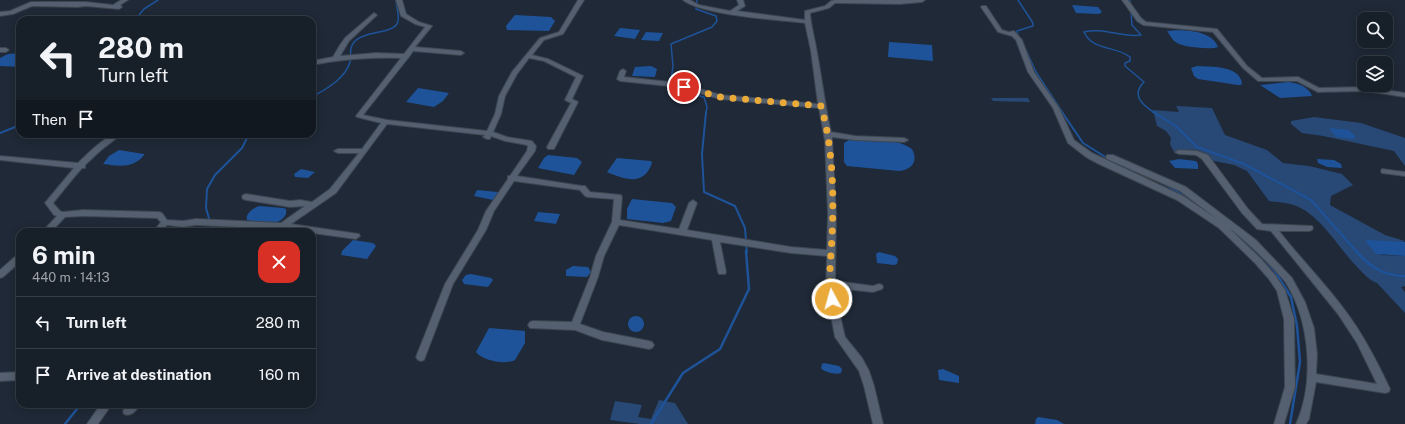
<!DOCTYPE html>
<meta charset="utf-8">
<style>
body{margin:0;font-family:"Public Sans",sans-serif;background:#242c35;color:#f1f3f6;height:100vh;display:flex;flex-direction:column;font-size:15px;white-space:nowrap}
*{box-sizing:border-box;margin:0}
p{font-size:13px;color:#9ea2a8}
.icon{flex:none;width:22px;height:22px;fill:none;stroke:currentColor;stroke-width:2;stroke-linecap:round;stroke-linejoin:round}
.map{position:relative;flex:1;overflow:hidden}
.drawer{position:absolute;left:16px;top:228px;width:300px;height:180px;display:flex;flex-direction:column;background:#171f29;border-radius:12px;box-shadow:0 2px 10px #0003,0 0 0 1px #363d46}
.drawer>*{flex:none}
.banner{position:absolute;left:16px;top:16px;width:300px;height:122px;border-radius:12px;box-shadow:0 2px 10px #0003,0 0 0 1px #363d46;background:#171f29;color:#f1f3f6;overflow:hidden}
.buttons{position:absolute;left:1357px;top:12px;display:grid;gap:8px}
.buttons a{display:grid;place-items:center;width:36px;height:36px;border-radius:8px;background:#171f29;box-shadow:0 2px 10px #0003,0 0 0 1px #363d46;font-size:20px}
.pin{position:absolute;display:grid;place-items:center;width:34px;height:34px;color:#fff;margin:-17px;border:2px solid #fff;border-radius:50%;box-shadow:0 1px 4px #0007}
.me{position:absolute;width:44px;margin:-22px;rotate:354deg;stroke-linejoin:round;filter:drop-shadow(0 0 3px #0008)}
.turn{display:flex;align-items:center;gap:14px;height:84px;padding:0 16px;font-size:18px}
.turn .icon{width:52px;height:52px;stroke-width:2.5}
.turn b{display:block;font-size:28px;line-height:34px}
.then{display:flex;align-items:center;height:38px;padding:0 16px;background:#0003;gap:8px;font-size:15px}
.round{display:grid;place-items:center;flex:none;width:42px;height:42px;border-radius:12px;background:#242c35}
.summary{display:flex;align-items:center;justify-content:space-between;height:68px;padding:0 16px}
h1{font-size:24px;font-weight:700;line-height:30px}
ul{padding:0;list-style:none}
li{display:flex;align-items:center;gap:12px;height:52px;padding:0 16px;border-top:1px solid #363d46}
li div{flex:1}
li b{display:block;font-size:15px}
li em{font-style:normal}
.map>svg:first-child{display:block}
</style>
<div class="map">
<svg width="1405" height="424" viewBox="0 0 1405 424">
<rect width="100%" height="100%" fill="#1f2937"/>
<g fill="#284876">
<polygon points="991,98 1028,98 1030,102 993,101"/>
<path d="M1176 106 1212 108 1225 135 1267 150 1283 163 1309 166 1342 174 1353 185 1331 196 1330 205 1385 235 1405 241 1380 255 1405 256V286L1401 287 1405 292V313L1377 283C1369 280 1364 274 1358 268 1339 249 1318 210 1290 204 1283 202 1276 202 1269 201L1247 171 1234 165 1209 160 1201 155 1174 152 1170 144 1171 138 1166 131 1157 126 1153 110 1179 112Z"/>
<polygon points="1314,117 1361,123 1405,138 1405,166 1394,151 1323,136 1302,133 1291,124 1291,121"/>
<polygon points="659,400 675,403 688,424 640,424 610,420 615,401 642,405 638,417 651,419"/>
</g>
<g fill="#1e539a">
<polygon points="1072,5 1098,7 1102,12 1099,14 1076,13"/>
<polygon points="515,15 551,17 555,21 549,31 507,30 506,26"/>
<polygon points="620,28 640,30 635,39 614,36"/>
<path d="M1167 31C1183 29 1212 30 1218 47 1211 50 1183 47 1177 43 1172 40 1170 35 1167 31Z"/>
<polygon points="646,32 663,33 659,41 641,40"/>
<polygon points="889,42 932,45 933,61 888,57"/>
<polygon points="20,53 20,67 0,66 0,58 8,54"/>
<polygon points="651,66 657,69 655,77 632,76 635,67"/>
<path d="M1197 66C1211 67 1239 65 1242 83L1241 85H1238L1198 79 1194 76 1191 68Z"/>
<path d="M1288 82C1298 83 1309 87 1312 96L1280 98 1260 85Z"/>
<polygon points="418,88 449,93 443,101 434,107 406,102"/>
<polygon points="1329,128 1349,130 1355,136 1355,139 1336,137"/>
<path d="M849 140C868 140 896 137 912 149 919 162 911 170 899 171L847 166 844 162V143Z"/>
<path d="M119 150 144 154V155C133 169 119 166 103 164L109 156Z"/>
<polygon points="548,155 577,158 582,162 574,175 538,168 544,158"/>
<path d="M617 158 651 161 652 163C644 186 626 180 607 172Z"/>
<polygon points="1179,159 1196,161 1198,164 1198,169 1175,168 1169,161"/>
<polygon points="1317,159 1334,160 1341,164 1342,168 1327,167 1318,163"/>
<polygon points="301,169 315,172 308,178 295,177 294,174"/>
<polygon points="477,190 498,192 499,194 493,200 474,196"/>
<polygon points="632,199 672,203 676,207 671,221 663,223 627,219 627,209"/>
<path d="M259 206 283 208 286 209V214C279 228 260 223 247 220 245 214 253 208 259 206Z"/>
<polygon points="538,212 560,214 556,224 534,221"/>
<polygon points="353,240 373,243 376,246 367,259 341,255 342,251"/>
<polygon points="1367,240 1405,242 1405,256 1376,254 1366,242"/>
<polygon points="879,252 895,256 898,259 897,264 894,265 877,263 876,254"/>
<polygon points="573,266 588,267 591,272 587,277 566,276 566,270"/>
<polygon points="471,274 491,278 493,280 488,287 464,284 462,280 466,275"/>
<circle cx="636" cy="324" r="8"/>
<path d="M489 328 525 331V343L515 360C505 365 483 361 476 352Z"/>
<path d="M824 363 839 366 842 369 841 373C836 375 824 372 821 368L822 364Z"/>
<polygon points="943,369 959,376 959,383 939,380 938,370"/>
<polygon points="1038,417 1057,420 1064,424 1035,424 1036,419"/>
</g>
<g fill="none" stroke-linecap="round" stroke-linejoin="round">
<g stroke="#1e539a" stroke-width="1.5">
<polyline points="697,0 696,9 716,16 717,21 712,27 671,44 673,66 671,80 675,90 704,97 707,107 706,113"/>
<polyline points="1018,0 1033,23 1033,26 1017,31 1018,36"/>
<path d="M1130 0 1132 25 1141 35C1122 38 1103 27 1084 32 1092 51 1117 46 1130 57V61L1125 63V66L1144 82C1131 95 1142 105 1155 113"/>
<polyline points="135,20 144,9 158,0"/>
<polyline points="1021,39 1036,72 1063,113"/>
<path d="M312 97C326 89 345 79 350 62 351 55 349 47 355 41 365 31 390 34 397 24 401 19 396 7 396 0"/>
</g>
<g stroke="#1e539a" stroke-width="2">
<polyline points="706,112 702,154 704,192 735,206 745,228 746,241"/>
<polyline points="1062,112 1083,143 1107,158"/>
<polyline points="1153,112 1176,126 1197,147 1244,164 1311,200 1357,252"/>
<polyline points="0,133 20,125"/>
<polyline points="1164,184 1195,202"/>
<polyline points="213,232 206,208 207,189 215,175 242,148 249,134"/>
<polyline points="746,245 747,252"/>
</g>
<g stroke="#1e539a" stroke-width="2.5">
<path d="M1356 251C1370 267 1384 276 1405 276"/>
<polyline points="1266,261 1274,270 1291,297 1297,326 1300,362 1290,424"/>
<polyline points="65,424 81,404"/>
<polyline points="651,424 683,373 720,349 749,289 746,251"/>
</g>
<defs>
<g id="minor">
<polygon points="121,0 128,0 120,5 122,7 119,9 86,6 78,7 32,6 13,14 0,16 0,12 10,11 31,2 86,2 113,5"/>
<path d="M396 0H402L406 14 419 22 432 26 415 47 461 51 464 53 461 55 413 51 409 57 408 58 363 115 387 120 487 131 495 114 499 96 512 72 540 38 559 32 578 0H584L563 34 544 40 532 55 548 59 583 76 572 99 578 102 554 149H548L547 147 571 103 565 100 576 77 544 61 529 58 517 74 505 96 501 114 493 132 507 137 532 141 536 146 535 151 517 176 582 186H585L590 192 621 195 622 197 620 220 679 229 689 203 693 200 697 203 687 230 791 247 827 250 828 214 825 141 819 108 720 99 678 87 620 81 617 79 620 71 623 69 626 71 624 77 679 83 721 95 818 104 811 51 805 23C779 20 701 15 683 0H690L699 5 730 11 739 5 737 0H743L745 6 737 11 805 20V11L825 6 831 1 835 0H925L922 2 900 4 838 3H835L829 8 810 13C811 27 815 39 817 53 822 79 825 106 831 132L855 136 904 138 908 140 904 142 855 140 832 137 836 214 835 281 873 286 879 284 882 285 883 287 882 289 873 292 834 288V289L845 337 862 358 869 371 874 386 883 424H873L864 386 859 371 835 337 826 289 827 256 791 253 720 242 726 272 725 274H719L718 272 712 240 619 225 604 256 598 277 580 324 603 332 649 341 652 342 654 345 652 348 649 349 602 340 575 330 530 328 528 325 530 322 533 321 572 322 590 277 596 256 612 222 614 199 588 197 585 196 580 190 514 181 494 211 486 230 453 284 424 360 421 361 418 360 416 357 445 284 478 230 486 211 508 179V176H510L527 151 528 146 527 145 505 141 491 136 490 139H487L483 137 485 135 387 124 336 193 291 224 359 234 360 236 356 239 283 229 196 225 183 227 167 225 161 232H153L161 222 157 218 83 216 65 217 51 232H42L57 216 54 215 45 203 74 168 0 160V156L78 163C90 152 105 134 122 134L101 150 85 165V168H82L75 176 53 203 60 211 63 212 83 210 159 212 162 213 167 220 183 221 196 219 281 223 305 206 290 207 246 200 243 199 242 197 243 195 246 194 290 201 300 200 312 202 330 189 359 153H338L334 151 338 149H362L381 123 357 117 356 116 401 58C371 57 342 59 312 65V61L333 57 340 45 345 38 374 13 377 15 376 16 349 41 340 56 376 53 404 54 425 27 415 24 401 16Z"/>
<polygon points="1122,0 1128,0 1141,18 1146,22 1217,29 1247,66 1262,78 1298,77 1319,88 1366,87 1405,93 1405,97 1366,91 1318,92 1297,81 1258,81 1243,68 1213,32 1143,25 1137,21"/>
<path d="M982 6H986L1002 30 1009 32 1014 31 1022 40 1034 72 1059 108 1074 140 1092 153 1183 196 1217 219 1180 191 1107 159 1106 157 1107 155H1113L1186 187 1256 240 1292 278 1305 302 1314 328 1317 354 1316 374 1377 384 1357 343 1338 314 1271 231 1257 229 1242 213 1202 159 1196 155 1179 154 1175 152 1179 150 1197 151 1208 155 1248 209 1262 224 1312 226 1313 228 1312 230 1309 231H1279C1300 258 1324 282 1344 309 1363 334 1377 361 1390 389L1389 392 1385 393 1316 382 1309 419 1306 424H1296C1315 383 1310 321 1286 283 1282 277 1276 272 1272 267 1257 252 1246 241 1229 228L1261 259 1275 275 1285 290 1294 319 1295 387 1284 424H1274L1285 387 1284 319 1277 291 1269 279 1255 263 1219 228 1177 200 1099 164 1086 157 1068 143 1053 108 1028 72 1016 40 1012 36 998 32 981 7Z"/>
<polygon points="0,48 6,48 9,50 6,52 0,52"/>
<polygon points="1382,169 1405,172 1405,176 1382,173 1381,171"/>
<polygon points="20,254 20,262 3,277 0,278 0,270 17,255"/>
<polygon points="20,372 20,380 0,381 0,373"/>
<polygon points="101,404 112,404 98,424 87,424"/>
<path d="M128 404H140C137 410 131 417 124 414L123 411Z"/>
</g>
</defs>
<use href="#minor" stroke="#3c4550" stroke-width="2"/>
<use href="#minor" fill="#545f6f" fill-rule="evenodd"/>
</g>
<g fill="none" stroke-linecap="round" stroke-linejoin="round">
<path stroke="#eaaa39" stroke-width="7" stroke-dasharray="0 12.6" d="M684 87 720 97 821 106C833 147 834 194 832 237 831 258 828 278 832 299"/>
</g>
</svg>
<div class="buttons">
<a><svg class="icon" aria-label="search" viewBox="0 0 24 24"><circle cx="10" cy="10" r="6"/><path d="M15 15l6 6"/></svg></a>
<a><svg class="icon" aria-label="layers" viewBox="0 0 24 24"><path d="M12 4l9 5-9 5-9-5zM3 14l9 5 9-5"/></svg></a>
</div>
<div class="pin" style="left:684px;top:87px;background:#d93025"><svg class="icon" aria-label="arrive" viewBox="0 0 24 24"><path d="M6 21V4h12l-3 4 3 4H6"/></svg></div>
<svg class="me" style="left:832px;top:299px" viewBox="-20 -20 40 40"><circle r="17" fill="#eaaa39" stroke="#fff" stroke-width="3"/><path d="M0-11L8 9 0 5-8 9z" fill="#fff"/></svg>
<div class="banner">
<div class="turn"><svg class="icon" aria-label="left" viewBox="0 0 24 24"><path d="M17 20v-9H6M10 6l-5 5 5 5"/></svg><div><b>280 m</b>Turn left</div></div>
<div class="then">Then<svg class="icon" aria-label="arrive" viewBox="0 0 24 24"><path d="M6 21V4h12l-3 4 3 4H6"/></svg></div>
</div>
<section class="drawer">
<div class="summary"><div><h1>6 min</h1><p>440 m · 14:13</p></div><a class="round" style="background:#d93025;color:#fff"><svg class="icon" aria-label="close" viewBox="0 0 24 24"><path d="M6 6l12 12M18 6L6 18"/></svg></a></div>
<ul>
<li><svg class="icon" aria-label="left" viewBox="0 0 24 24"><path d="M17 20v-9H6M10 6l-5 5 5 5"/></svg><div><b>Turn left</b></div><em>280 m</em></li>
<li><svg class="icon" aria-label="arrive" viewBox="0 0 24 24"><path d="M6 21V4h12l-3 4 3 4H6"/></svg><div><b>Arrive at destination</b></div><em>160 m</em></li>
</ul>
</section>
</div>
